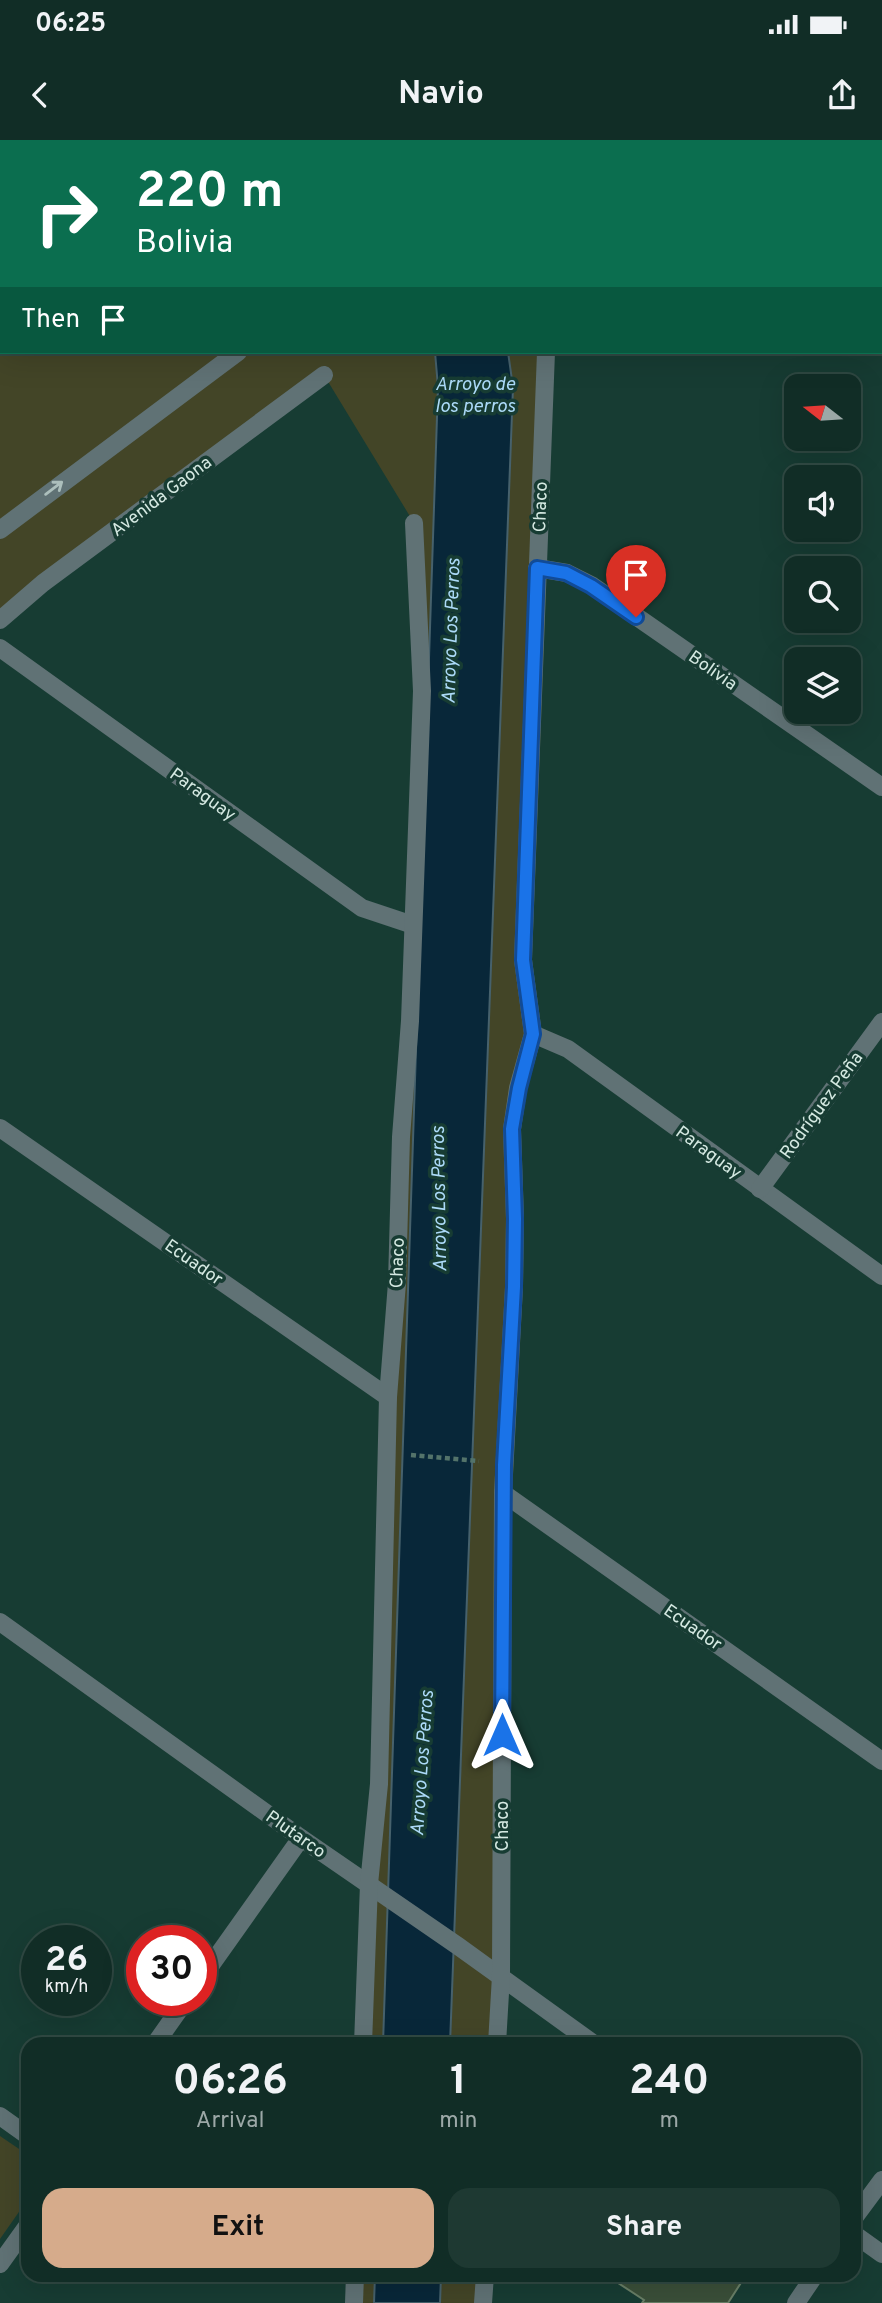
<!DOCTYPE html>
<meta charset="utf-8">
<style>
body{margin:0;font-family:Overpass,sans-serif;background:#1e3932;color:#f1f3f6;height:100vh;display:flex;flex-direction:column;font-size:26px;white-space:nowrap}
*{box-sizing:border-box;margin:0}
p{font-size:23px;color:#9ca8a7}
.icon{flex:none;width:38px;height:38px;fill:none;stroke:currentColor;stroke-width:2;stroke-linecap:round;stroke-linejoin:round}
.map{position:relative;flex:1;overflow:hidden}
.drawer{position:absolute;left:21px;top:1897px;width:840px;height:245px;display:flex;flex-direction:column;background:#112d26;border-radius:21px;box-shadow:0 7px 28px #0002,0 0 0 2px #304943}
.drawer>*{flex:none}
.guide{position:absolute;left:0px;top:0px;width:882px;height:214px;box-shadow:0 7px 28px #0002,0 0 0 2px #304943;background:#0b6e4f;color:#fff;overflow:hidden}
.needle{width:46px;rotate:287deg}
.buttons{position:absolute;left:784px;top:234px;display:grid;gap:14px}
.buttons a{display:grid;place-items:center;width:77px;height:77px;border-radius:14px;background:#112d26;box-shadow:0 7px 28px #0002,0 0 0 2px #304943;font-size:35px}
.speed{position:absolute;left:21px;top:1785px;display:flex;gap:14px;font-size:35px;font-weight:700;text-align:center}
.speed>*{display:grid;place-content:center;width:91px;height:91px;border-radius:50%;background:#112d26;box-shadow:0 7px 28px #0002,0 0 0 2px #304943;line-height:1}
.speed small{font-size:18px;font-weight:400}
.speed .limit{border:10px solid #d22;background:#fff;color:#111}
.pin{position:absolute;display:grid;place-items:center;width:60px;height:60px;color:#fff;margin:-72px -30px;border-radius:50% 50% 50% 0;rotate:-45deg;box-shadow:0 0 7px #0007}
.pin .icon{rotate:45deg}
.me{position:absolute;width:77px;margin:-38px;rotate:0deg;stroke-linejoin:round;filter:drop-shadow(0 0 5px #0008)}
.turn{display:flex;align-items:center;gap:24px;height:147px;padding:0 21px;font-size:32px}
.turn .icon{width:91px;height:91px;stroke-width:2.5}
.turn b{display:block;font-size:49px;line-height:60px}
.then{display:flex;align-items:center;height:66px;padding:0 21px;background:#0003;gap:14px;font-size:26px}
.eta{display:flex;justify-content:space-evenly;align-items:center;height:119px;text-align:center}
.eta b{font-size:42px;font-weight:700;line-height:49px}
.cta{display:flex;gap:14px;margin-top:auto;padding:14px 21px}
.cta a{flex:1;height:80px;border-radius:21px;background:#d6ab8b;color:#111;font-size:28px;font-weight:700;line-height:80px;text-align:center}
.cta a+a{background:#1e3932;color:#f1f3f6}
.status{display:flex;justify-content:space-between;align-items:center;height:49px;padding:0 35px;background:#112d26;direction:ltr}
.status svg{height:19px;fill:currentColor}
header{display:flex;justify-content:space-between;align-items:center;height:91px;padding:0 21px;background:#112d26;font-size:32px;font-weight:700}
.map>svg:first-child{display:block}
</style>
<div class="status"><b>06:25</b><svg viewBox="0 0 49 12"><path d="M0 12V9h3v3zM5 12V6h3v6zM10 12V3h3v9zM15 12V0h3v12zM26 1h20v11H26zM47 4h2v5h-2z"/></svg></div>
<header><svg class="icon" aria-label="back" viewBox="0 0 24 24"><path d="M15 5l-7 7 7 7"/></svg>Navio<svg class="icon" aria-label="share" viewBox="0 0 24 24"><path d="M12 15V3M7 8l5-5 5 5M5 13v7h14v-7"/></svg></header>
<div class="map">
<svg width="882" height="2163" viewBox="0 0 882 2163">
<rect width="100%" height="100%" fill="#173c33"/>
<g fill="#434527">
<polygon points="0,0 583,0 2,2 2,212 546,212 523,820 533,894 518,948 497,1904 363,1904 422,551 414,383 324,235 0,480"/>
<polygon points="0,1996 28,2015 28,2059 0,2099"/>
<polygon points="355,2135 485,2135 483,2163 354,2163"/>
</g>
<g fill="#082739" stroke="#46616c" stroke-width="2">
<polygon points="435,212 508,212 513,247 450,1904 383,1904 438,247"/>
<polygon points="375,2135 441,2135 440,2163 374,2163"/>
</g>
<polygon fill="#3a4f39" stroke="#697f67" stroke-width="2" points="606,2135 746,2135 728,2163 642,2163 644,2160"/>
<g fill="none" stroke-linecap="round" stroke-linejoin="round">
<g stroke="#53736a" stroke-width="4.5" stroke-dasharray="5 3.5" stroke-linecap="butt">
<polyline points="581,2 583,0"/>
<polyline points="411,1315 479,1321"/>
</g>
<g stroke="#607275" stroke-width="18">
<polyline points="701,0 704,2"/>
<polyline points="519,2 521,0"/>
<polyline points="880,127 882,129"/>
<polyline points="0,390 238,212"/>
<polyline points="537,428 567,433 591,445 882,647"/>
<polyline points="0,480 43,443 324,235"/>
<polyline points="0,508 362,768 413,785"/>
<polyline points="533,894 568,909 882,1136"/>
<polyline points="0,988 388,1257"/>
<polyline points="760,1049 882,882"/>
<polyline points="503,1353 882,1621"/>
<polyline points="0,1482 301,1698 458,1806 594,1904"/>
<polyline points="201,1839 301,1698"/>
<polyline points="155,1904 186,1860"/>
<polyline points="363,1904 369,1744 379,1644 388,1257 397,1143 401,997 410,881 422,551 414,383"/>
<polyline points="497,1904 501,1836 503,1353 514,1147 515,1079 512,989 518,948 533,894 523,820 546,212"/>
<polyline points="0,1976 28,1996"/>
<polyline points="854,2078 882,2040"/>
<polyline points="854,2094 882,2114"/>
<polyline points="0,2124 28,2085"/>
<polyline points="354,2163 355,2135"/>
<polyline points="483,2163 485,2135"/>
<polyline points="796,2163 815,2135"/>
</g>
<g stroke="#99c7cd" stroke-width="21">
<polyline points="20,2 22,0"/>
<polyline points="124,2 126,0"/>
<polyline points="0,18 2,17"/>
<polyline points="0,106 2,104"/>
</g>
</g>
<defs><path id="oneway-shaft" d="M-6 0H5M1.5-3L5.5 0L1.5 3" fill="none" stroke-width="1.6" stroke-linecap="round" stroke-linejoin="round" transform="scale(1.75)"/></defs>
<use stroke="#acbfbc" href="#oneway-shaft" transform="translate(54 348) rotate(-37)"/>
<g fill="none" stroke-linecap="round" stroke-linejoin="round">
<defs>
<polyline id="route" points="502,1595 504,1325 514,1147 515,1079 512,989 519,948 533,894 523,820 537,428 566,433 591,446 636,477"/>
</defs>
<use href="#route" stroke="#114b97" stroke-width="18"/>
<use href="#route" stroke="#1a73e8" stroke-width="12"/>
</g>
<g text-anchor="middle" stroke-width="7" stroke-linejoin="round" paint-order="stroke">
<g font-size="18" fill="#d5e9e2" stroke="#173c33">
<text transform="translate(161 356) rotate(-37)" y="6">Avenida Gaona</text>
<text transform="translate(540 367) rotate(-88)" y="6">Chaco</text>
<text transform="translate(713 530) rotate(35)" y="6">Bolivia</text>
<text transform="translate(203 654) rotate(36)" y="6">Paraguay</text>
<text transform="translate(821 965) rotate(-54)" y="6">Rodríguez Peña</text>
<text transform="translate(709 1012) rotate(36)" y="6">Paraguay</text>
<text transform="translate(194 1122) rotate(35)" y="6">Ecuador</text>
<text transform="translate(397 1123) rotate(-88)" y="6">Chaco</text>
<text transform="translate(693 1487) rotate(35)" y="6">Ecuador</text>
<text transform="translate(502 1686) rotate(-90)" y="6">Chaco</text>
<text transform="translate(296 1694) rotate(35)" y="6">Plutarco</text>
</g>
<g font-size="19" font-style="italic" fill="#acdaf8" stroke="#173c33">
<text x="475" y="250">Arroyo de<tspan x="475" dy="22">los perros</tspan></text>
<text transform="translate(450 491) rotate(-88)" y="7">Arroyo Los Perros</text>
<text transform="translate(438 1059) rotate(-91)" y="7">Arroyo Los Perros</text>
<text transform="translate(421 1623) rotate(-86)" y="7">Arroyo Los Perros</text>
</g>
</g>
</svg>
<div class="buttons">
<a><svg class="needle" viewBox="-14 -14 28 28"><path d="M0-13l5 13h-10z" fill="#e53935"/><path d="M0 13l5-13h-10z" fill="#9ca8a7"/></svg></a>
<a><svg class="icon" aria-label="sound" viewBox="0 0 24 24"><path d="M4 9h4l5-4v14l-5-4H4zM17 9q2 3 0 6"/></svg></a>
<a><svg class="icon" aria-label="search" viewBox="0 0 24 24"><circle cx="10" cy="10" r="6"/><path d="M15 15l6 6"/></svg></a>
<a><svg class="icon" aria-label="layers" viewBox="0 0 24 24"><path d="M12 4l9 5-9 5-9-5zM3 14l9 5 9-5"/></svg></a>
</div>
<div class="speed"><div>26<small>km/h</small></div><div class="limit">30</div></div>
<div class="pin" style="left:636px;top:477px;background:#d93025"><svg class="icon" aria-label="arrive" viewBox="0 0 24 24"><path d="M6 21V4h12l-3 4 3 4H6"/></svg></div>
<svg class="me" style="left:502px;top:1595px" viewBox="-20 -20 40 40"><path d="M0-17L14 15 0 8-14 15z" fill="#1a73e8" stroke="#fff" stroke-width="4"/></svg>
<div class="guide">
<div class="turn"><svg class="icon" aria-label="right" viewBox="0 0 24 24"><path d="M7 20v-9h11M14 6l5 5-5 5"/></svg><div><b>220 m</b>Bolivia</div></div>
<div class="then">Then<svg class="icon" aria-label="arrive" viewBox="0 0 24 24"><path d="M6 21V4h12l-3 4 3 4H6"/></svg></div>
</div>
<section class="drawer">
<div class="eta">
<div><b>06:26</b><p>Arrival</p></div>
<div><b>1</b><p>min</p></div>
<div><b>240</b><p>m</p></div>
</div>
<div class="cta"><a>Exit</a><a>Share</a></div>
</section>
</div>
